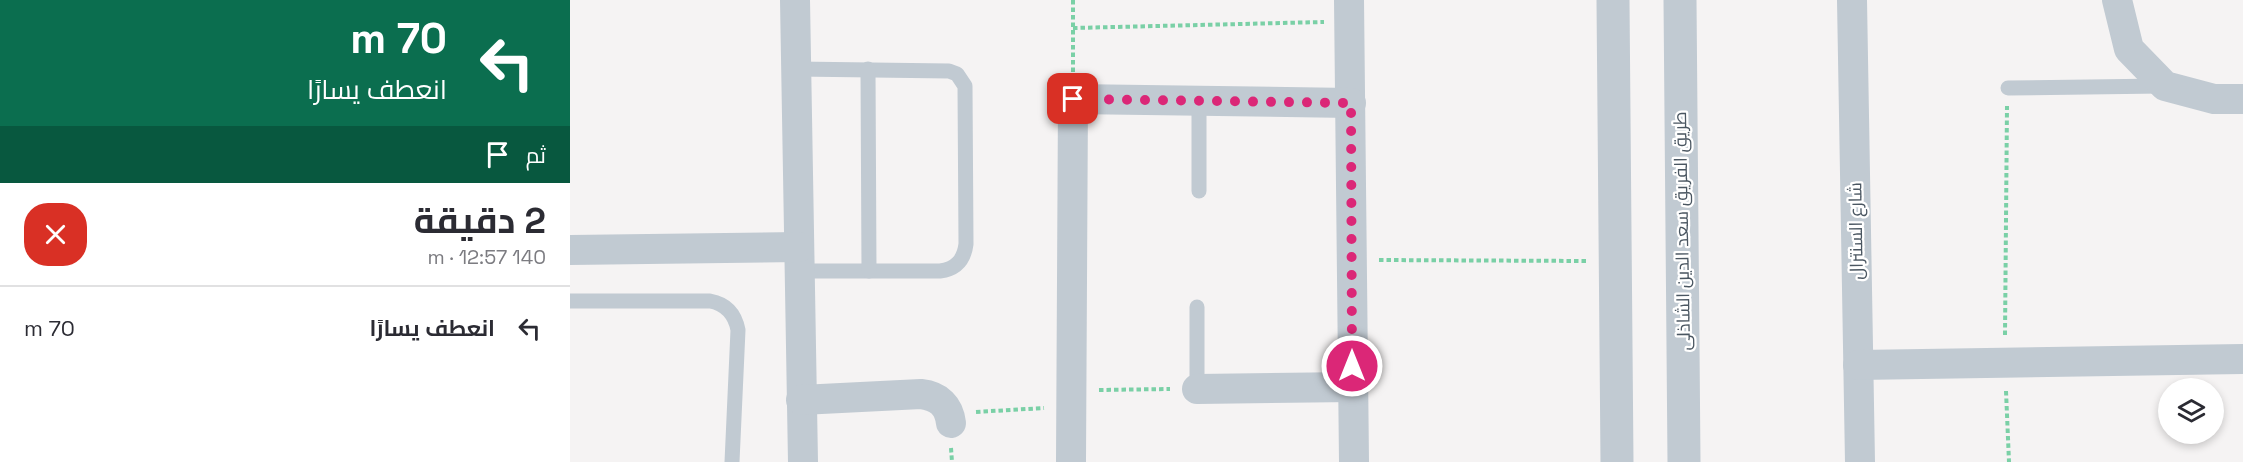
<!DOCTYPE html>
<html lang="ar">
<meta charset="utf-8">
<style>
body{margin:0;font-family:"Space Grotesk",Cairo,sans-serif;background:#f7f7f7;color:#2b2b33;direction:rtl;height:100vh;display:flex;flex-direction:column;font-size:22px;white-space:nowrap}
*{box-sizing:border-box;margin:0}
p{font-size:20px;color:#7c7c81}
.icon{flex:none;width:33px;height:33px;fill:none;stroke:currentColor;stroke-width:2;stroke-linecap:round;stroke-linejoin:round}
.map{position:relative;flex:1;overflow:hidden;direction:ltr}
.drawer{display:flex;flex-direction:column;background:#fff;width:570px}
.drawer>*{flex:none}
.hud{background:#0b6e4f;color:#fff;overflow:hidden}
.tools{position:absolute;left:1588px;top:378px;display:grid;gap:12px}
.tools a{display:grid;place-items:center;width:66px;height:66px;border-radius:50%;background:#fff;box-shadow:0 3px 9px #0003;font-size:30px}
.pin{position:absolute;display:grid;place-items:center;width:51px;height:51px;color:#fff;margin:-26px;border-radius:12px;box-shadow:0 3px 9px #0006}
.me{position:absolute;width:66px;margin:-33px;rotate:0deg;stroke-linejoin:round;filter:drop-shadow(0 0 4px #0008)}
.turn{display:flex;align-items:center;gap:21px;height:126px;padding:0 24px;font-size:27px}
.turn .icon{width:78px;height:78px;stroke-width:2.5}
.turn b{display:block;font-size:42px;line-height:51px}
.then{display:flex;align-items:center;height:57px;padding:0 24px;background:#0003;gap:12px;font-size:22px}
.round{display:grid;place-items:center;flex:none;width:63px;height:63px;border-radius:24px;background:#f7f7f7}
.overview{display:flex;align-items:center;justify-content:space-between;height:102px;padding:0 24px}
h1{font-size:36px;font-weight:700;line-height:45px}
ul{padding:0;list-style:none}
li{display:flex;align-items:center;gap:18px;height:84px;padding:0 24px;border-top:2px solid #e1e1e2}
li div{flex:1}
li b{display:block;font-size:22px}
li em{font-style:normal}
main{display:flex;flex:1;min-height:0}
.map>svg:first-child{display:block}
</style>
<main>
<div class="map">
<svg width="1673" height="462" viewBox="0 0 1673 462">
<rect width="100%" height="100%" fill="#f5f3f3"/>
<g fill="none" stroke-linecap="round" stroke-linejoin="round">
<g stroke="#7ad0a6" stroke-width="4" stroke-dasharray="4.5 3" stroke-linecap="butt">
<polyline points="503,28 754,22"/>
<polyline points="503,72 503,0"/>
<polyline points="809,260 1017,261"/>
<polyline points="1435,335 1437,106"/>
<polyline points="529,390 600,389"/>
<polyline points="1436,391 1439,462"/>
<polyline points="406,412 474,408"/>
<polyline points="381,448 382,462"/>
</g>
<g stroke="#c1cad2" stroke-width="15">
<path d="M226 69 379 71 387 74 395 86 396 244C394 260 386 269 370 271H230"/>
<polyline points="298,69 299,271"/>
<polyline points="1438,88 1592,86"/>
<polyline points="629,101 629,191"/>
<path d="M0 301H140C156 304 165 314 168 330L162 462"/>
<polyline points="627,389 627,307"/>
</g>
<g stroke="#c1cad2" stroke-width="30">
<polyline points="225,0 233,462"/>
<polyline points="779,0 784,462"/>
<polyline points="1282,0 1290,462"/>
<polyline points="1547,0 1559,49 1595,86 1644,99 1673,99"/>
<polyline points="0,250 229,247"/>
<polyline points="1288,365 1673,359"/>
<polyline points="627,389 782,387"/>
<path d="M231 400 351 394C369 396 379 406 381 423"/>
<polyline points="501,462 503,99 781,103"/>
</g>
<g stroke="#c1cad2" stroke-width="33">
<polyline points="1043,0 1047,462"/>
<polyline points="1110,0 1114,462"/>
</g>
</g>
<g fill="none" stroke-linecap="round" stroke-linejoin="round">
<polyline stroke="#db2777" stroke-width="10" stroke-dasharray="0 18" points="503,99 781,103 782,366"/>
</g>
<g text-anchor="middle" stroke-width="4.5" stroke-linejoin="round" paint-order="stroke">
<g font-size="18" fill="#4a5661" stroke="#fff">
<text transform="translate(1112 231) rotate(-91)" y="6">طريق الفريق سعد الدين الشاذلى</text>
<text transform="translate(1286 231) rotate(-91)" y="6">شارع السنترال</text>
</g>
</g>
</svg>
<div class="tools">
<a><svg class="icon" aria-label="layers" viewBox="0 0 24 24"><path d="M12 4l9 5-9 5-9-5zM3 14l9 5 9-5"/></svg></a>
</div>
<div class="pin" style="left:503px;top:99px;background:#d93025"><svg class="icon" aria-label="arrive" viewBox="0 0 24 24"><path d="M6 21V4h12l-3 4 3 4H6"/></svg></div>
<svg class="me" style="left:782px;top:366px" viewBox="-20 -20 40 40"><circle r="17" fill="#db2777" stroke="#fff" stroke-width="3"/><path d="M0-11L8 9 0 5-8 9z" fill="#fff"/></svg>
</div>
<section class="drawer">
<div class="hud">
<div class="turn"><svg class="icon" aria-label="left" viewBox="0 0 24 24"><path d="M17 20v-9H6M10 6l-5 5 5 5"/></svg><div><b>70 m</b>انعطف يسارًا</div></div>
<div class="then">ثم<svg class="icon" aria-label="arrive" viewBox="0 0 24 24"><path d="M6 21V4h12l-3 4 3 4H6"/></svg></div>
</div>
<div class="overview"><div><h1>2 دقيقة</h1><p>140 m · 12:57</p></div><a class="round" style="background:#d93025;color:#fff"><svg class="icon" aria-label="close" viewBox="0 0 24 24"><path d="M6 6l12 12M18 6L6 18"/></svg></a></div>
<ul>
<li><svg class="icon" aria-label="left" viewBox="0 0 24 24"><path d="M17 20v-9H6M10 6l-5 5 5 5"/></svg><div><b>انعطف يسارًا</b></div><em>70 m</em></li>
</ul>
</section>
</main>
